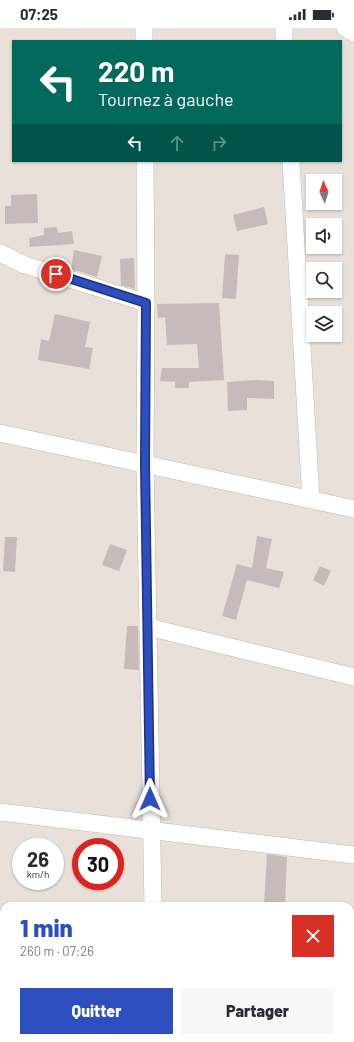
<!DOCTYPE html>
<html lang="fr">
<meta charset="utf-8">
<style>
body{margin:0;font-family:Barlow,sans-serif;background:#f7f7f7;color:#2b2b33;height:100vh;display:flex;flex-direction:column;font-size:15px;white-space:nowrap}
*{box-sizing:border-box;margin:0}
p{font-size:13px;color:#7c7c81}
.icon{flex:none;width:22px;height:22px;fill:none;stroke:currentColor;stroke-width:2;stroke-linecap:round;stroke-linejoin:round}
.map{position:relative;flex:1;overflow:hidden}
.sheet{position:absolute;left:0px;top:874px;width:354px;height:140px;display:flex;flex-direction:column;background:#fff;border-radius:12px 12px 0 0;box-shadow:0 1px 3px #0004}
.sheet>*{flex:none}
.hud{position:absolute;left:12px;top:12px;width:330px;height:122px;border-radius:0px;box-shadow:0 1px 3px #0004;background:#00695c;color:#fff;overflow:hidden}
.needle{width:26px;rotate:356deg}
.controls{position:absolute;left:306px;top:146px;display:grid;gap:8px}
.controls a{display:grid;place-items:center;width:36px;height:36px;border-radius:0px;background:#fff;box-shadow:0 1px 3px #0004;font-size:20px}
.speed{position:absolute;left:12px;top:810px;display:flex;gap:8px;font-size:20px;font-weight:700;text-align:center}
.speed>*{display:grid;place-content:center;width:52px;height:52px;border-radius:50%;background:#fff;box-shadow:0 1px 3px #0004;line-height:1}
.speed small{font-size:10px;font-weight:400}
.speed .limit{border:6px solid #d22;background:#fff;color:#111}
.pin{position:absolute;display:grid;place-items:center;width:34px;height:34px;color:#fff;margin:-17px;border:2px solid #fff;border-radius:50%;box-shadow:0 1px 4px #0007}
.me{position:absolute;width:44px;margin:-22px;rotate:0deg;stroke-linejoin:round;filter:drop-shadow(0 0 3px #0008)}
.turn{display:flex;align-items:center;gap:14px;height:84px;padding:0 20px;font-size:18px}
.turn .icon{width:52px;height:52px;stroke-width:2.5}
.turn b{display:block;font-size:28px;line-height:34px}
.lanes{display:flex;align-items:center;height:38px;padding:0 20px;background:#0003;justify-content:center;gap:20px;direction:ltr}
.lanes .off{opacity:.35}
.round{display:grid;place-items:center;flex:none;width:42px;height:42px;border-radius:0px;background:#f7f7f7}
.summary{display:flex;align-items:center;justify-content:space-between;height:68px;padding:0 20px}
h1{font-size:24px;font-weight:800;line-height:30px;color:#2d4ebe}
.primary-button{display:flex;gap:8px;margin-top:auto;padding:8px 20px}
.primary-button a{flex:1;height:46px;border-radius:0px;background:#2d4ebe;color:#fff;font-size:16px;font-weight:800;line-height:46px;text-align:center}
.primary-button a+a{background:#f7f7f7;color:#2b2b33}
.status{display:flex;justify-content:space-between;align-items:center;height:28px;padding:0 20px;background:#fff;direction:ltr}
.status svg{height:11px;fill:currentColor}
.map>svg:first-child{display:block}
</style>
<div class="status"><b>07:25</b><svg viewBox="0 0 49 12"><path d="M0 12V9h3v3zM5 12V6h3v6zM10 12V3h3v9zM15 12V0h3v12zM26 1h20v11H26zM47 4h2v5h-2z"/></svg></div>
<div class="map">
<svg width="354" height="1014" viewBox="0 0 354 1014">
<rect width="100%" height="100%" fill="#e9e0da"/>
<g fill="#c6bbba">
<polygon points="37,166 38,195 5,196 5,178 11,178 11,167"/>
<polygon points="264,179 268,196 237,203 233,187"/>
<polygon points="57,199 58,205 72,203 74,216 30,219 29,210 44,207 44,200"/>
<polygon points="74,222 102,228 97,249 71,241"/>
<polygon points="225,226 239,227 236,271 222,270"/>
<polygon points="134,230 135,261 121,257 120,231"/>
<polygon points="219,275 224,352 189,354 189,360 175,360 175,354 160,353 162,340 199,340 197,316 167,317 165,289 158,290 157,276"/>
<polygon points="55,286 90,294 85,319 93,320 89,341 38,332 41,311 49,313"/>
<polygon points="257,352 274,353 274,371 247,370 247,382 228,383 227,354"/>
<polygon points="257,508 272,511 266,540 284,544 279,560 247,552 236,592 222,588 237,536 252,540"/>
<polygon points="5,509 17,509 15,544 3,543"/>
<polygon points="110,516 127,522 119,543 102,537"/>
<polygon points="320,538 331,543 324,558 313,552"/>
<polygon points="127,598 138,598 139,642 124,641"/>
<polygon points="267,826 287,829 285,878 264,877"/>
</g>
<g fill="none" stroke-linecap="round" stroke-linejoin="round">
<defs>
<g id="street">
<polyline points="144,0 144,13"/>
<polyline points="284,0 284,13"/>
<polyline points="345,0 354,5"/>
<polyline points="145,133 146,275 145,436 153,878"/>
<polyline points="291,133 311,471"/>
<polyline points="0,225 25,237 146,275"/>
<polyline points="0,405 354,481"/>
<polyline points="148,599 354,649"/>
<polyline points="0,784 354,827"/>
<polyline points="0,916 4,917"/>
<polyline points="350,964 354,965"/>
<polyline points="159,1010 160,1014"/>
</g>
</defs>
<use href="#street" stroke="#c1b8b2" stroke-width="18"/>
<use href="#street" stroke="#fff" stroke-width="17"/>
</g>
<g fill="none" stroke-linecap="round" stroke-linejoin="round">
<defs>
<polyline id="route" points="56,246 146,275 145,436 150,771"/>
</defs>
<use href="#route" stroke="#1d337c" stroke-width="10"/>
<use href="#route" stroke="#2d4ebe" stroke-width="7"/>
</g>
</svg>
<div class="controls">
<a><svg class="needle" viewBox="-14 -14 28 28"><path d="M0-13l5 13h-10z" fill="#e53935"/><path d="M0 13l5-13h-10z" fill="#7c7c81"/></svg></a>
<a><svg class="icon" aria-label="sound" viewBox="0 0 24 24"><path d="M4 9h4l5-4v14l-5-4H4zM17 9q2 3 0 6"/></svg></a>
<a><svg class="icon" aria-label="search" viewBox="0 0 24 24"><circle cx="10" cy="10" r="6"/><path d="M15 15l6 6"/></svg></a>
<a><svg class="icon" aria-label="layers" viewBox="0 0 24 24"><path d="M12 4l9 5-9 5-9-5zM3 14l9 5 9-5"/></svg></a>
</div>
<div class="speed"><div>26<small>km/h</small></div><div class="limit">30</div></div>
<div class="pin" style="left:56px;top:246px;background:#d93025"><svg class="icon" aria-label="arrive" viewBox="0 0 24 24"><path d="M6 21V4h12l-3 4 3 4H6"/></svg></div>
<svg class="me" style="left:150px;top:771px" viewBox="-20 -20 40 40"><path d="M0-17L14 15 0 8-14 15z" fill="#2d4ebe" stroke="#fff" stroke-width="4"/></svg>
<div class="hud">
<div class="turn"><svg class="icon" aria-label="left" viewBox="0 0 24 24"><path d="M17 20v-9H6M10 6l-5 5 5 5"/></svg><div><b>220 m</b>Tournez à gauche</div></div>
<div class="lanes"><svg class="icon" aria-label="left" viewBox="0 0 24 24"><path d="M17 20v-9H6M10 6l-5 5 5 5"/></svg><svg class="icon off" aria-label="ahead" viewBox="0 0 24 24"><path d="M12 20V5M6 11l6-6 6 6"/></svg><svg class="icon off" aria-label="right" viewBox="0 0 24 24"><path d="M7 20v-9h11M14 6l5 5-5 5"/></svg></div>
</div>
<section class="sheet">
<div class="summary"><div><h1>1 min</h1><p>260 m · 07:26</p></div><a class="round" style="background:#d93025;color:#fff"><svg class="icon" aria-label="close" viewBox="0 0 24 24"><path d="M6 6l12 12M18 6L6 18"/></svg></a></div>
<div class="primary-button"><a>Quitter</a><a>Partager</a></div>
</section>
</div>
